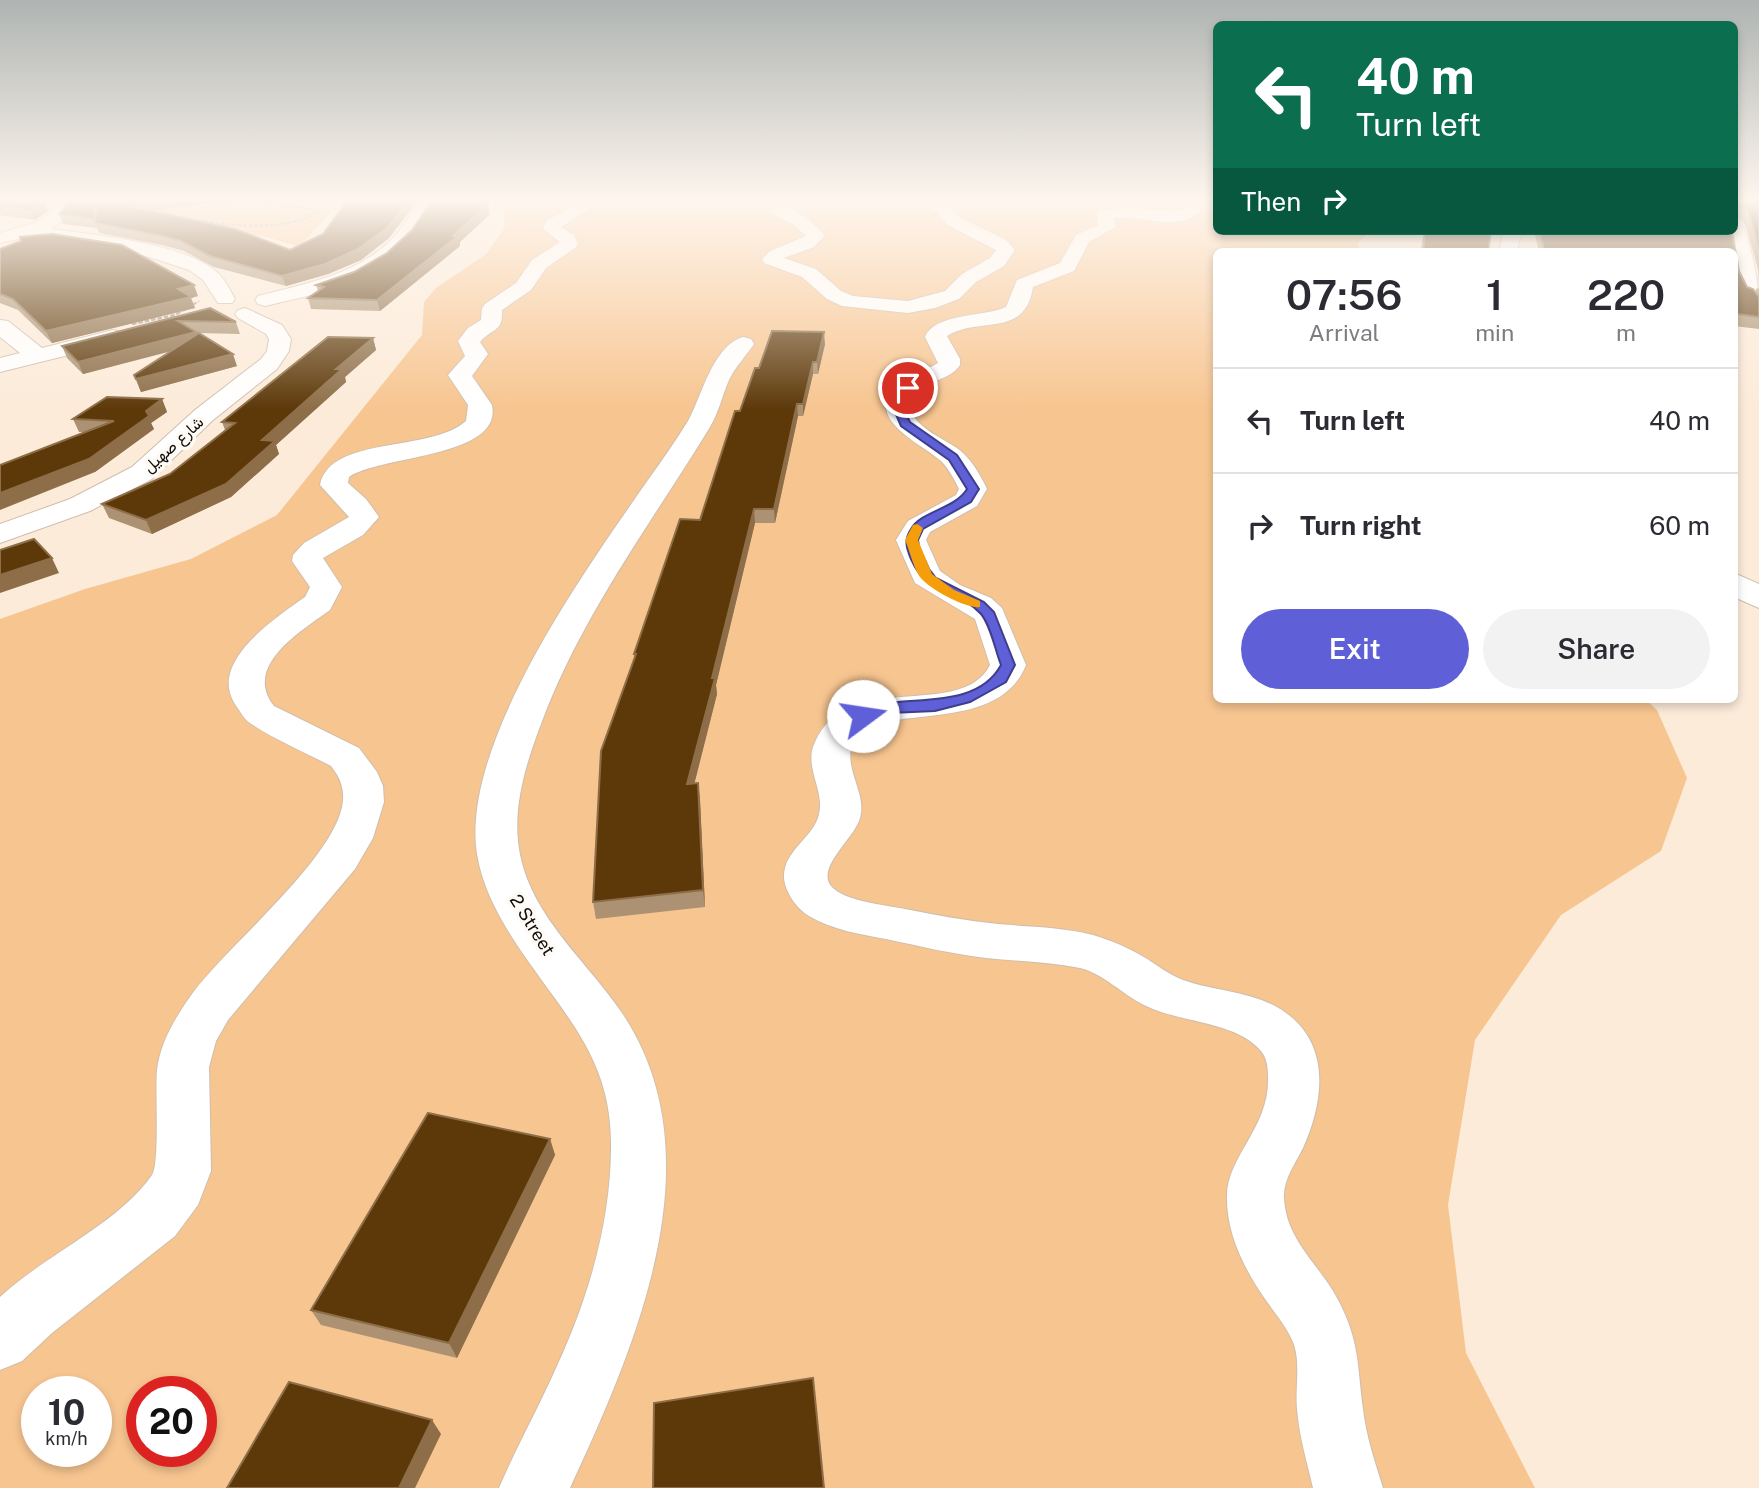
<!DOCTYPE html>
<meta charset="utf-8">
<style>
body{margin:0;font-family:"Public Sans",Vazirmatn,sans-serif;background:#f2f2f3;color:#2b2b33;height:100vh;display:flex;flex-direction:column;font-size:26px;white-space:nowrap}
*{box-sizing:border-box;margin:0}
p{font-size:23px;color:#7c7c81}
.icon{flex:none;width:38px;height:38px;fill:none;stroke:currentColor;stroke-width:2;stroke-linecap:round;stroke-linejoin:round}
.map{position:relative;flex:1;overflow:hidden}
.sheet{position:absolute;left:1213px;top:248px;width:525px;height:455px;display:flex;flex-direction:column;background:#fff;border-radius:10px;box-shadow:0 4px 10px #0003}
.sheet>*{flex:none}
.banner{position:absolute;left:1213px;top:21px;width:525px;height:214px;border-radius:10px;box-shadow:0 4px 10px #0003;background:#0b6e4f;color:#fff;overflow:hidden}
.speed{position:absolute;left:21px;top:1376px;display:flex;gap:14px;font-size:35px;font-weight:700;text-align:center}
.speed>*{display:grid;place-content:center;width:91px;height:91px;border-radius:50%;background:#fff;box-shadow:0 4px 10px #0003;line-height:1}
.speed small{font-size:18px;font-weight:400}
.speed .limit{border:10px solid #d22;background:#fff;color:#111}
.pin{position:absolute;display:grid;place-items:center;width:60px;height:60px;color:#fff;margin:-30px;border:4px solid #fff;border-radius:50%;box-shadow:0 2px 7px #0007}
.me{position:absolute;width:77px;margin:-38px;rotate:76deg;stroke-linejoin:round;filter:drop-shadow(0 0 5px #0008)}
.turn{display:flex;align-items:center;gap:24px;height:147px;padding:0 28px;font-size:32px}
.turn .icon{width:91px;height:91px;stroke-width:2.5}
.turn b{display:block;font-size:49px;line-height:60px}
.then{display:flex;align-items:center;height:66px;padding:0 28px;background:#0003;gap:14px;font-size:26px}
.eta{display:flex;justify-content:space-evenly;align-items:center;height:119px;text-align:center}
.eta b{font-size:42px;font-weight:600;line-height:49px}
.action{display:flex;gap:14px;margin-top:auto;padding:14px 28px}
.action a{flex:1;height:80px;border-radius:42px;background:#5f60d8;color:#fff;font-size:28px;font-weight:600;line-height:80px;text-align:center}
.action a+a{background:#f2f2f3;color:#2b2b33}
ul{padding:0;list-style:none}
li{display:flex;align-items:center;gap:21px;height:105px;padding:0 28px;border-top:2px solid #e1e1e2}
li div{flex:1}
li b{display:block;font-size:26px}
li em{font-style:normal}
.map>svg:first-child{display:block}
</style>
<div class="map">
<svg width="1759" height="1488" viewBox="0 0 1759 1488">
<rect width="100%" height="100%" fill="#fcebd9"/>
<g fill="#f7c590" fill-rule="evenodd">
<polygon points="157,201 217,204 341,201 299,247 270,238 153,217"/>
<path d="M505 201H1216V231H1370L1358 243 1360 252H1216V700H1646L1657 710 1687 778 1661 851 1561 915 1475 1040 1448 1205 1466 1353 1535 1488H0V619L85 589 191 559 277 515 422 335 424 302 436 288 486 254 504 229ZM37 1391H96V1451H37ZM142 1391H201V1451H142Z"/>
</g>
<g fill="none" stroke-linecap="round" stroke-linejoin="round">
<defs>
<g id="minor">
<path d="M29 201 65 203 70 210 63 220 51 229C94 235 184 243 217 272 225 279 230 290 235 299L232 303H218L203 280 189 270 146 256 29 237 0 243V233L37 222 54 210 31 204Z"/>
<path d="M421 201H437C426 217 416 235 402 249 367 285 312 295 265 306L258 304 255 300 258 296C304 284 356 275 391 240 403 228 411 214 421 201Z"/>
<path d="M583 201H603L561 227 574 235 578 244 575 248 546 268 531 290 502 310C503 333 493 327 480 342L488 354 472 376 492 405C503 458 380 455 349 477L348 483 366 499 379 517 363 535 323 558 342 587 330 610C301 631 242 666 274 706L359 748 377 772 383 786 384 802 373 838 355 869 228 1020 216 1041 209 1067 211 1171 198 1205 175 1236 52 1333 22 1361 0 1370V1297C45 1255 118 1224 152 1175 160 1163 155 1089 157 1070 160 1042 177 1015 192 994 227 946 340 854 343 800 344 786 339 776 331 766 305 752 275 740 250 723 245 720 241 713 237 707 205 664 274 619 305 597L310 587 292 561 293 555 304 543 349 517 320 485C330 435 430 453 466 421L468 405 448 375 465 356 458 341 468 328 481 320 482 308 485 304 516 283 532 260 560 242 543 229 546 221Z"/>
<polygon points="767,201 783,201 785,206 806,217 825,235 814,247 784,258 816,269 841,291 853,296 908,301 945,291 962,274 990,258 996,250 947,225 937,213 915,201 937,201 949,205 959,217 1006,240 1015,250 1004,266 976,282 959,299 935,308 908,313 842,306 827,299 802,277 764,263 762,259 770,251 806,236 794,225 771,213"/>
<path d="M1169 201 1196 202 1201 211C1181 233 1140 215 1114 218L1116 227 1089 242 1074 271 1033 287C1025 339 980 316 947 336L960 359V365C950 381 925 380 915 395 898 424 947 438 962 452 973 462 981 476 987 489L977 506 930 532 926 540 940 571 960 585 991 598 1002 608 1026 665C996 741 867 697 852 745 844 770 867 793 860 818 855 837 820 864 829 883 838 901 886 905 905 909 936 915 967 921 998 924 1030 927 1062 927 1093 935 1110 940 1127 947 1142 956 1156 964 1169 975 1183 980 1217 992 1256 991 1286 1013 1332 1046 1323 1104 1303 1148 1295 1164 1283 1180 1284 1198 1286 1240 1318 1263 1337 1298 1360 1341 1357 1364 1363 1409 1366 1436 1375 1462 1383 1488H1313C1307 1462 1299 1436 1297 1409 1295 1387 1301 1362 1293 1342 1286 1325 1273 1311 1263 1296 1244 1268 1226 1232 1227 1196 1227 1156 1270 1127 1268 1077 1268 1068 1267 1058 1261 1051 1236 1021 1179 1023 1144 1005 1122 994 1104 974 1080 968 1049 962 1017 961 986 958 952 954 919 946 886 939 860 934 832 930 809 916 797 909 785 892 784 878 783 850 814 838 819 814 825 790 803 766 815 742 848 668 962 721 990 665L975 619 915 583 896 540 908 521 956 495 959 489C954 479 949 469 941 461 919 442 856 416 903 380 913 372 927 370 938 363L925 337C934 313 985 317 1006 307L1017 280 1060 263 1076 235 1098 225 1097 215 1099 211 1127 207 1172 211 1184 209Z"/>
<path d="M1734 220 1740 221C1749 236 1759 281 1758 297H1744C1731 277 1736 252 1728 231H1734Z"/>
<polygon points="1507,231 1525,231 1520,238 1517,252 1499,252 1502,237"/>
<polygon points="245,308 282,325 291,339 289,351 277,369 213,420 152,479 90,511 0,543 0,524 70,499 132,467 195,410 261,359 267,351 269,339 266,334 238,318 235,314 238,310"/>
<polygon points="0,320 8,321 42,348 113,330 121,332 124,337 121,342 0,372 0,358 20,353 0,337"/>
<path d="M743 337 751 339 754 344C746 356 735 367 729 380 722 396 719 412 710 427 650 525 581 616 541 724 527 761 514 801 518 841 525 912 585 958 622 1013 719 1158 635 1347 570 1488H499C517 1446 539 1407 557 1366 589 1297 612 1218 611 1141 610 1061 569 1020 526 958 505 928 483 892 477 854 460 743 587 568 648 480 662 460 676 441 688 421 701 398 713 345 743 337Z"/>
<polygon points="1734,573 1759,584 1759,608 1734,597"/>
</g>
</defs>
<use href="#minor" stroke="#cfbead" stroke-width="2"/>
<g stroke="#a89b8e" stroke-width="2" stroke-dasharray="3.5 2" stroke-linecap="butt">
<polyline points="158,201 159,209 176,217"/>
<path d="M194 220C233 225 284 233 319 211L281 204H195"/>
<polyline points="184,310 199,301"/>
</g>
<polyline stroke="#a89b8e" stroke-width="2.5" stroke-dasharray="4.5 2" stroke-linecap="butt" points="132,324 175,315 187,308"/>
<use href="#minor" fill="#fff" fill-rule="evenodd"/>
</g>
<g fill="#ac9272">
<polygon points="0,201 48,211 35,220 0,215"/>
<polygon points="66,201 228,201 149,211 290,250 389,238 361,260 328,274 286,286 214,267 184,251 162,245 99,233 97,228 63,224 59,214 67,203"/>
<polygon points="432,201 491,201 486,204 490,214 460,242 460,246 380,311 311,309 308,298 318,291 316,285 354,272 387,253 412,230"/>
<polygon points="1734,201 1759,201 1759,282 1758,269 1746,227 1742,220 1736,218 1734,222"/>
<polygon points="1425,231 1488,252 1421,252 1422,241"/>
<polygon points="1534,231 1732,231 1739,271 1747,287 1755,292 1756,289 1759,288 1759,329 1734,326 1734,252 1539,252"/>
<polygon points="21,241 198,296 191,298 195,308 52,343 18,310 0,303 0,249"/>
<polygon points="210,308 236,322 240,334 197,333 197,334 237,366 141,392 134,375 172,351 83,374 67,358 62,346"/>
<polygon points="373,338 376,350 345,377 346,382 276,445 279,454 231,497 152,534 109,518 102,504 170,474 225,430 222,422"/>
<polygon points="825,344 818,374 813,374 803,416 798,416 775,523 755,523 716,685 717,694 694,784 698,783 700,800 705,907 596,919 593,902 634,660 634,654 700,520 740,411 759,368"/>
<polygon points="162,399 167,412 151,423 154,429 95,472 84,432 79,432 73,419"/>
<polygon points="550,1139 555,1155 457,1358 321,1325 311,1310"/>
</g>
<g fill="#8d6e48">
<polygon points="148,201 228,201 124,214 120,204"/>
<polygon points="408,201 418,201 389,238 361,260 328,274 286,286 282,276"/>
<polygon points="477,201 491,201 475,213 473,204"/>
<polygon points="44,202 48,211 35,220 31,210"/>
<polygon points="488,204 490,214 460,242 460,246 380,311 377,300 453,236"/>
<polygon points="194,285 198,296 191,298 195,308 52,343 46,331 178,289"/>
<polygon points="196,332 201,343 83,374 78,362"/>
<polygon points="824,332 825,344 818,374 817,362"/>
<polygon points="373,338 376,350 345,377 346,382 276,445 279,454 231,497 152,534 146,520 262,440 336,369"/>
<polygon points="233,354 237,366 141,392 136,379"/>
<polygon points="813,362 813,374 803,416 803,404"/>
<polygon points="162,399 167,412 151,423 154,429 95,472 0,510 0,493 146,411"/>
<polygon points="797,404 798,416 775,523 774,509"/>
<polygon points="754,509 755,523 716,685 717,694 690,801 687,784 712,678"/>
<polygon points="52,558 59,573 0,593 0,575"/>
<polygon points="698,783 700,800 705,907 703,890"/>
<polygon points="550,1139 555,1155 457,1358 449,1343"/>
<polygon points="432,1420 441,1434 415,1488 399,1488"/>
</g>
<g fill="#5d390a" stroke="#8d6e48" stroke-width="2">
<polygon points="0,201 41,201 44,202 31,210 0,206"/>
<polygon points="69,201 148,201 120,204 235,229 290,250 323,234 347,201 408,201 387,228 358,249 325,264 282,276 210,256 181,241 158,235 95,223 96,207 94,219 59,214"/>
<polygon points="432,201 477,201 473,204 488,204 453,236 458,236 377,300 308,298 324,287 316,285 354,272 387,253 412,230"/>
<polygon points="1734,201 1759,201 1759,247 1750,217 1747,210 1739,208 1736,210 1736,219 1734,219"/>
<polygon points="1425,231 1491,231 1488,252 1423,252"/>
<polygon points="1539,231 1732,231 1739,271 1747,287 1753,289 1759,297 1759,317 1737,314 1734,310 1734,252 1550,252 1548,249 1544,249"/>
<polygon points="52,234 122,245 194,285 178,289 191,297 46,331 13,299 0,294 0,249 21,241 20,237"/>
<polygon points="210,308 236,322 178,321 196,332 78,362 62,346"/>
<polygon points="772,331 824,332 817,362 813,362 803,404 797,404 774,509 754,509 712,678 715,678 687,784 698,783 703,890 593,902 601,751 636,654 634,654 680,519 700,520 735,411 740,411 755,368 759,368"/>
<polygon points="199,333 233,354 136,379 134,375"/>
<polygon points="328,337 373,338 336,369 342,369 262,440 275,441 226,484 146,520 102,504 170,474 235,423 222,422"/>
<polygon points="107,397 162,399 146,411 149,416 89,459 0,493 0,465 114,421 73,419"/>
<polygon points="34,539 52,558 0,575 0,550"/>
<polygon points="428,1113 550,1139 449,1343 311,1310"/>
<polygon points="813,1378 824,1488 653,1488 654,1403"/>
<polygon points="289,1382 432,1420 399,1488 227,1488"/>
</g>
<linearGradient id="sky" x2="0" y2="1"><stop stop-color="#afb4b2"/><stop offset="0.49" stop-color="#fef6ee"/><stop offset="1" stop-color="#fef6ee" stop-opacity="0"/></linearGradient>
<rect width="1759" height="409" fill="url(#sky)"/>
<path fill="#5f60d8" stroke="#3e3e8c" stroke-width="2" d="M908 385 913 388 904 410 910 422 957 455 979 489 971 502 923 529 918 540 919 547 929 569 936 578 984 602 994 612 1015 665 1006 682 970 702 935 711 890 713 863 721 856 716 858 713C868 709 879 705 890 703 927 698 980 704 1001 665 995 650 991 626 981 614 958 589 928 598 911 559 906 547 904 540 911 529 921 511 955 509 967 489L949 460 901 426 894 410 903 388Z"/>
<path fill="#f59e0b" d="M917 524 923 528 918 540 932 574 954 590 980 601V607C966 609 929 589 920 577 913 567 910 551 905 540L913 525Z"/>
<g text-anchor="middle" stroke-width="7" stroke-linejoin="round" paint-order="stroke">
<g font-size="16" fill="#100b06" stroke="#fefbf7">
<text transform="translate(173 444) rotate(-42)" y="6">شارع صهيل</text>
</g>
<g font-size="18" fill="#100b06" stroke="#fefbf7">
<text transform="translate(532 925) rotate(58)" y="6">2 Street</text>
</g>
</g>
</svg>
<div class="speed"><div>10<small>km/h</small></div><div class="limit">20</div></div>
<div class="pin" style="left:908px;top:388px;background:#d93025"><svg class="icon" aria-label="arrive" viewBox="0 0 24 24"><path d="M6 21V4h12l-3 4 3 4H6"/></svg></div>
<svg class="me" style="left:863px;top:716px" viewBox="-20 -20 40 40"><circle r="19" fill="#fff"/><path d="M0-13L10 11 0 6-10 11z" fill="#5f60d8"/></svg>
<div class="banner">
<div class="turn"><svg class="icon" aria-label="left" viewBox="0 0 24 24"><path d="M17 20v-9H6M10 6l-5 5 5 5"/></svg><div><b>40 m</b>Turn left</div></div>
<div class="then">Then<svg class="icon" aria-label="right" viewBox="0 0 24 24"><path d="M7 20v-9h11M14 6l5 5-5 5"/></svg></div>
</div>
<section class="sheet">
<div class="eta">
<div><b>07:56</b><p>Arrival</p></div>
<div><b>1</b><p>min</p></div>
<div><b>220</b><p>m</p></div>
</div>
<ul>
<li><svg class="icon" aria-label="left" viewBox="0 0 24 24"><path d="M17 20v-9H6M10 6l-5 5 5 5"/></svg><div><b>Turn left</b></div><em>40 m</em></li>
<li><svg class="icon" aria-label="right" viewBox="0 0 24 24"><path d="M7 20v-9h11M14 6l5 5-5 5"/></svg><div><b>Turn right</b></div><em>60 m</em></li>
</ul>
<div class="action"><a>Exit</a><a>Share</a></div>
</section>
</div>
